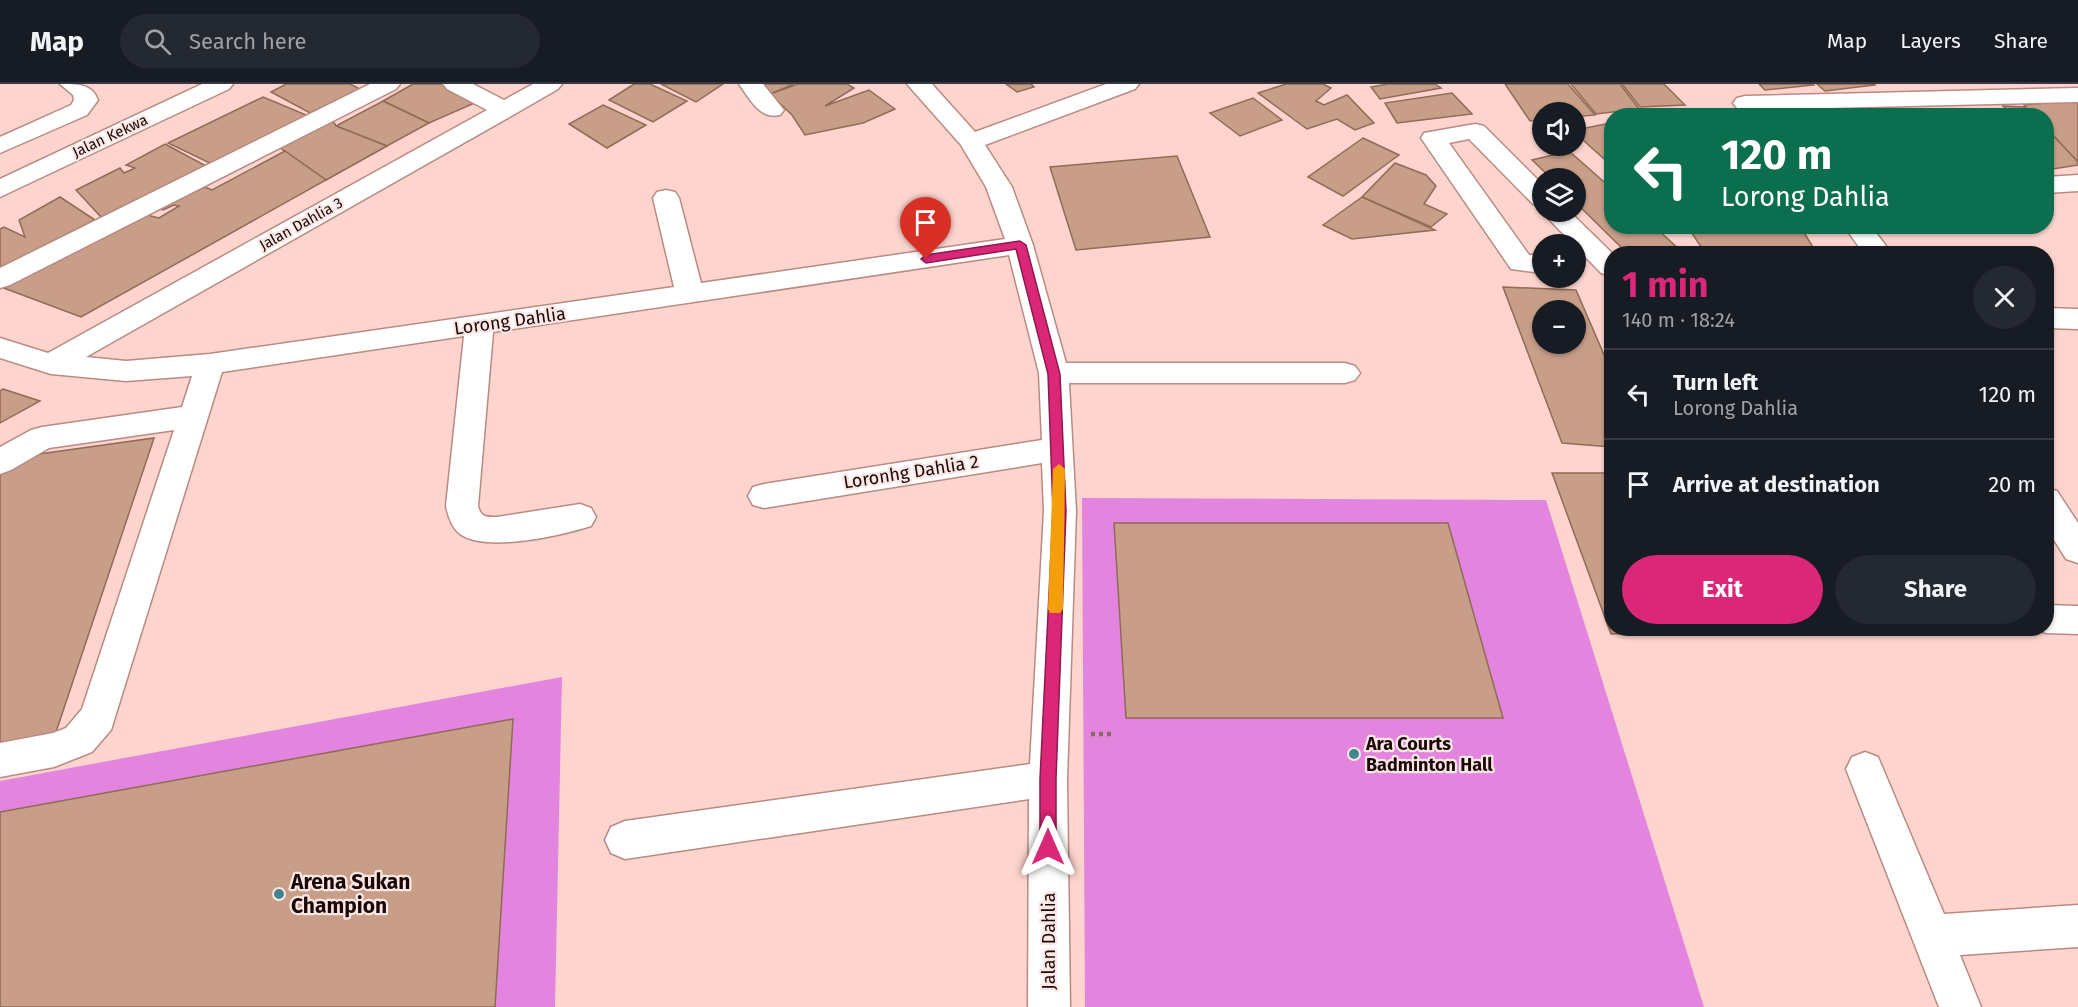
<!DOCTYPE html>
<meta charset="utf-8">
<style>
body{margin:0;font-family:"Fira Sans",sans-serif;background:#242831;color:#f1f3f6;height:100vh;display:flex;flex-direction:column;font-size:22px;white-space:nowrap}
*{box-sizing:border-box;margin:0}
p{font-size:20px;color:#9ea1a6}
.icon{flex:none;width:33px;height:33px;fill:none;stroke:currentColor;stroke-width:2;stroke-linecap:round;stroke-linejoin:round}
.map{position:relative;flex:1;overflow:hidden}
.details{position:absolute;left:1604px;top:162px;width:450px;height:390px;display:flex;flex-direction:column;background:#171b24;border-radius:24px;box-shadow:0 2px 4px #0004}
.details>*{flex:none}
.top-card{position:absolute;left:1604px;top:24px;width:450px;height:126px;border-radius:24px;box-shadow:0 2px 4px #0004;background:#0b6e4f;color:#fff;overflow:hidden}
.buttons{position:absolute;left:1532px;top:18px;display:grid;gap:12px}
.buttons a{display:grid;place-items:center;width:54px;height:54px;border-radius:50%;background:#171b24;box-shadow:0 2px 4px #0004;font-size:30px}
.pin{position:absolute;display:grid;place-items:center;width:51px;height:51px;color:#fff;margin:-62px -26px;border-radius:50% 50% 50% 0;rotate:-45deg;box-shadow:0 0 6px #0007}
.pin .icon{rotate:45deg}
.me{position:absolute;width:66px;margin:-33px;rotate:0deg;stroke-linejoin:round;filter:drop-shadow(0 0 4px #0008)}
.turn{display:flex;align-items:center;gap:21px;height:126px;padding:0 18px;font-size:27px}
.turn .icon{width:78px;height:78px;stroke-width:2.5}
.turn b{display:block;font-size:42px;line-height:51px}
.round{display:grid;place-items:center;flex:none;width:63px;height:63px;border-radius:32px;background:#242831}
.summary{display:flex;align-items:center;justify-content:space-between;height:102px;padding:0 18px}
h1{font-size:36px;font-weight:700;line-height:45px;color:#db2777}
.cta{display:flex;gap:12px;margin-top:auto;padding:12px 18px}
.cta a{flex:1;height:69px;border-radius:36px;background:#db2777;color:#fff;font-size:24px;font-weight:700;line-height:69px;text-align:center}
.cta a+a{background:#242831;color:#f1f3f6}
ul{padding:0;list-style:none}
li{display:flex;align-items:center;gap:18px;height:90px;padding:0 18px;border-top:2px solid #363941}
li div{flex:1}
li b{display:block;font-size:22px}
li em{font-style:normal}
header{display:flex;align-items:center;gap:36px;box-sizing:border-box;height:84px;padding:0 30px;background:#171b24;border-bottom:2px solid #363941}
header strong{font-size:28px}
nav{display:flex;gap:33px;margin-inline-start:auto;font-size:21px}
.search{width:420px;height:54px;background:#242831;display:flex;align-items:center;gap:15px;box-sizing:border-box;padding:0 21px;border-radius:33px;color:#9ea1a6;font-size:22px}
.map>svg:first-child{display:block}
</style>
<header>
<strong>Map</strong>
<div class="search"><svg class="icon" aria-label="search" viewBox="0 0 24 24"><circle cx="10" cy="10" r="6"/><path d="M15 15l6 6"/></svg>Search here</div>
<nav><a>Map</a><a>Layers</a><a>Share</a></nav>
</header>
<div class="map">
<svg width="2078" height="923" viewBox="0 0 2078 923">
<rect width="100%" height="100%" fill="#fed5ce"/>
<g fill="#e385df">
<polygon points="1082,414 1546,416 1704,923 1085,923"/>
<polygon points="562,593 555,923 0,923 0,697"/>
</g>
<g fill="#c89e88" stroke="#926a56" stroke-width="1.5" fill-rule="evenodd">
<polygon points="286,0 350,0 360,5 310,29 271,8"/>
<polygon points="413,0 444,0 477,18 429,39 383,17"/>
<polygon points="634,0 650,0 687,17 653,38 609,16"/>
<polygon points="661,0 723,0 696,18"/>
<polygon points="760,0 794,0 770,10"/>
<polygon points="798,0 847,0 854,4 825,22 869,6 895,25 863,39 805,51 792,31 770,10"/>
<polygon points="1006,0 1031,0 1034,3 1017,8"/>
<polygon points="1286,0 1323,0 1331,4 1316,17 1324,21 1347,11 1374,39 1355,46 1337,35 1307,45 1258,9"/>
<polygon points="1388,0 1435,0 1441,4 1380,15 1371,3"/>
<polygon points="1505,0 1568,0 1595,31 1575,33 1575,28 1542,28 1542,36 1530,37"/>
<polygon points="1571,0 1620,0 1639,25 1596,30"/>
<polygon points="1622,0 1664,0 1685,21 1640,23"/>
<polygon points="1759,0 1813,0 1814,1 1765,6"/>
<polygon points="1817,0 1874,0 1875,1 1825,7"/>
<polygon points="1452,9 1472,30 1397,39 1385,19"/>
<polygon points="263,13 311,33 218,83 168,59"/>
<polygon points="1253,14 1282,36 1240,52 1210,29"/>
<polygon points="2078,16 2078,78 2046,44 2046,32 2034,32 2024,21"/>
<polygon points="383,17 429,39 387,62 336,42"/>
<polygon points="603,21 646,41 607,64 569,40"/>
<polygon points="1866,22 1877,32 1803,32 1800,27"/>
<polygon points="2003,22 2025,23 2034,32 2014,32"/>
<polygon points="333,37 336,42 387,62 326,96 279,63"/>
<polygon points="1611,39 1611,81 1575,49 1575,46"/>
<polygon points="2046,44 2078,78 2078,81 2053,85 2046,77"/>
<polygon points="1363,54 1399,71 1343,112 1308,93"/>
<polygon points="165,60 206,82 101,133 76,106 120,84 124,89 135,84 126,81"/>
<polygon points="285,67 326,96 81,233 1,203 147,131 159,134 179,122 174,121 163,126 157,124 205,103 212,106"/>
<polygon points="1569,67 1611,104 1611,142 1654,142 1684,170 1628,170 1575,118 1575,94 1551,94 1532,76"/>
<polygon points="1177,72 1210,153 1076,166 1050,83"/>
<polygon points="1395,79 1426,91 1436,102 1424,120 1447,130 1431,143 1362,113"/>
<polygon points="60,113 95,136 43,162 47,167 0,192 0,145 4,143 25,153 19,136"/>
<polygon points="1362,113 1435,146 1352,155 1323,141"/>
<polygon points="1687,142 1800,142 1816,168 1706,170"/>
<path d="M1503 203 1576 206 1611 287V363L1562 359ZM1542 226H1575V260H1542Z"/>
<polygon points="3,305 40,317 0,339 0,307"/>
<polygon points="154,354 55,651 0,660 0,389 32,371"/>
<polygon points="1552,389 1611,389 1611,544 1732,546 1611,550"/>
<polygon points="1114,439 1448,439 1503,634 1126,634"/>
<polygon points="513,635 495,923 0,923 0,728"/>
</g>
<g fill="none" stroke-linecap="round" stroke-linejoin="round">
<defs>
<g id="minor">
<path d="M60 0C78 0 92 0 98 16L87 31 0 69V53L71 21 74 16 73 11Z"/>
<polygon points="202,0 233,0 229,5 0,113 0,95"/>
<polygon points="370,0 400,0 396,5 10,201 0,204 0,184"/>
<path d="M443 0H473L504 16 533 0H562L558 5 513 31 86 273 126 277 210 270 674 203 653 114 657 108 666 106 675 108 679 114 701 199 1005 155 986 103 961 61 907 0H932L975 48 1106 0H1139L1135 5 985 61 1012 103 1033 161 1066 279H1345L1355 282 1360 289 1355 296 1345 299H1069L1076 427 1067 695 1070 923H1028L1029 715 625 775 611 769 605 756 611 743 625 737 1030 680 1044 427 1042 379 764 424 753 421 748 412 753 403 764 400 1042 356 1039 289 1009 171 493 248 478 422C481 434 487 433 497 433L580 420 591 424 596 433 591 442C563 451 486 469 460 450 452 444 448 432 446 422L464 252 222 288 111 646 92 668 54 683 0 693V659L53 649 66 644 82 625 174 346 49 364 11 386 0 390V363L31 346 42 343 182 323 192 292 126 297 51 290 0 274V254L48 269 487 26 447 5Z"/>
<path d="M739 0H763L784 26 780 31C760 36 750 15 739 0Z"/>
<polygon points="2078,4 2078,18 1745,26 1737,24 1733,19 1737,14 1745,12"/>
<polygon points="1475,40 1484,42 1542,100 1542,122 1533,120 1469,55 1449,59 1529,171 1542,171 1542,189 1511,185 1421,54 1424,49"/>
<polygon points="2078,91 2078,107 2046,109 2046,93"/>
<polygon points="1542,128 1570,128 1613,170 1611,170 1611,192 1601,189"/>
<polygon points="1844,142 1871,142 1892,170 1864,170"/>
<polygon points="2046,224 2078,225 2078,245 2046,244"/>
<polygon points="2046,404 2057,407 2078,439 2078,479 2066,475 2046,443"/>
<polygon points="2046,521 2078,522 2078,550 2046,549 2034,545 2046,544"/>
<polygon points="1865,668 1878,673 1944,830 2078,821 2078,863 1960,871 1981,923 1939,923 1846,685 1852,673"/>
</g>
</defs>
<use href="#minor" stroke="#b98a82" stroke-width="3"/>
<polyline stroke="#856965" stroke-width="4.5" stroke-dasharray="4 4" stroke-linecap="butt" points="1091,650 1111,650"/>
<use href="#minor" fill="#fff" fill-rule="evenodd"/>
</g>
<polygon fill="#db2777" stroke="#8e194d" stroke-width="1.5" points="1020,157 1026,161 1060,290 1066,427 1056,695 1056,763 1054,769 1048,771 1042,769 1040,763 1040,695 1053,427 1048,290 1016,165 926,179 921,175 926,171"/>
<polygon fill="#f59e0b" points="1059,380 1065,385 1063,525 1060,529 1050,529 1048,525 1053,385"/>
<g fill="#408691" stroke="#fce7e4" stroke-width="2">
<circle cx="1354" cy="670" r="6"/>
<circle cx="279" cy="810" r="6"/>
</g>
<g text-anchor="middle" stroke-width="4.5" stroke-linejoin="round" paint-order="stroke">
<g font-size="15" fill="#190807" stroke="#fce7e4">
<text transform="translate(110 52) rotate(-25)" y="5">Jalan Kekwa</text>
<text transform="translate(301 140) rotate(-29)" y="5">Jalan Dahlia 3</text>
</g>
<g font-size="18" fill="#190807" stroke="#fce7e4">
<text transform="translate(510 237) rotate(-8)" y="6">Lorong Dahlia</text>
<text transform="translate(911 388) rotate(-9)" y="6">Loronhg Dahlia 2</text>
<text transform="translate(1049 857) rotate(-90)" y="6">Jalan Dahlia</text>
</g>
<g font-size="18" font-weight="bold" fill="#190807" stroke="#fce7e4" text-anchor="start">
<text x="1366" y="666">Ara Courts<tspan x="1366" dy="21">Badminton Hall</tspan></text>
</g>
<g font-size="21" font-weight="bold" fill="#190807" stroke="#fce7e4" text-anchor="start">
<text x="291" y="805">Arena Sukan<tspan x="291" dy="24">Champion</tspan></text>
</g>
</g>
</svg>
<div class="buttons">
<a><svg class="icon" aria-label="sound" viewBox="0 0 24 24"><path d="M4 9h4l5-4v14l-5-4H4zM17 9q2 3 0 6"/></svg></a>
<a><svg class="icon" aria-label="layers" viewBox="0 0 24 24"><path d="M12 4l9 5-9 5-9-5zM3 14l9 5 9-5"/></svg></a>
<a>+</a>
<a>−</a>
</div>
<div class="pin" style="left:926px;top:175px;background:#d93025"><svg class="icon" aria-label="arrive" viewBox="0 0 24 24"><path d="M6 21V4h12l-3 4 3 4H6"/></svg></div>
<svg class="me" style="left:1048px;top:763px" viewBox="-20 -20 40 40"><path d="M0-17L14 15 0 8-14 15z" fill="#db2777" stroke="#fff" stroke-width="4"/></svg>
<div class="top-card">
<div class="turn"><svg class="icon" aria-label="left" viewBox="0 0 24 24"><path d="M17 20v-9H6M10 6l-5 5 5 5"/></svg><div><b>120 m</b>Lorong Dahlia</div></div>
</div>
<section class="details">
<div class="summary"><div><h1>1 min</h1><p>140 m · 18:24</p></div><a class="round"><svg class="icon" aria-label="close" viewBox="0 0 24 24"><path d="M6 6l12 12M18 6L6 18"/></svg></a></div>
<ul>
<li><svg class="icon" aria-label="left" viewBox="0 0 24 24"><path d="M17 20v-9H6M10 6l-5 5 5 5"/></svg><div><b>Turn left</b><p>Lorong Dahlia</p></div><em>120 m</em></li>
<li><svg class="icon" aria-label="arrive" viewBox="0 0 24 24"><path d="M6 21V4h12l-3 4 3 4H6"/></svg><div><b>Arrive at destination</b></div><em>20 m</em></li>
</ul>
<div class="cta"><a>Exit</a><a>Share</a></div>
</section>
</div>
